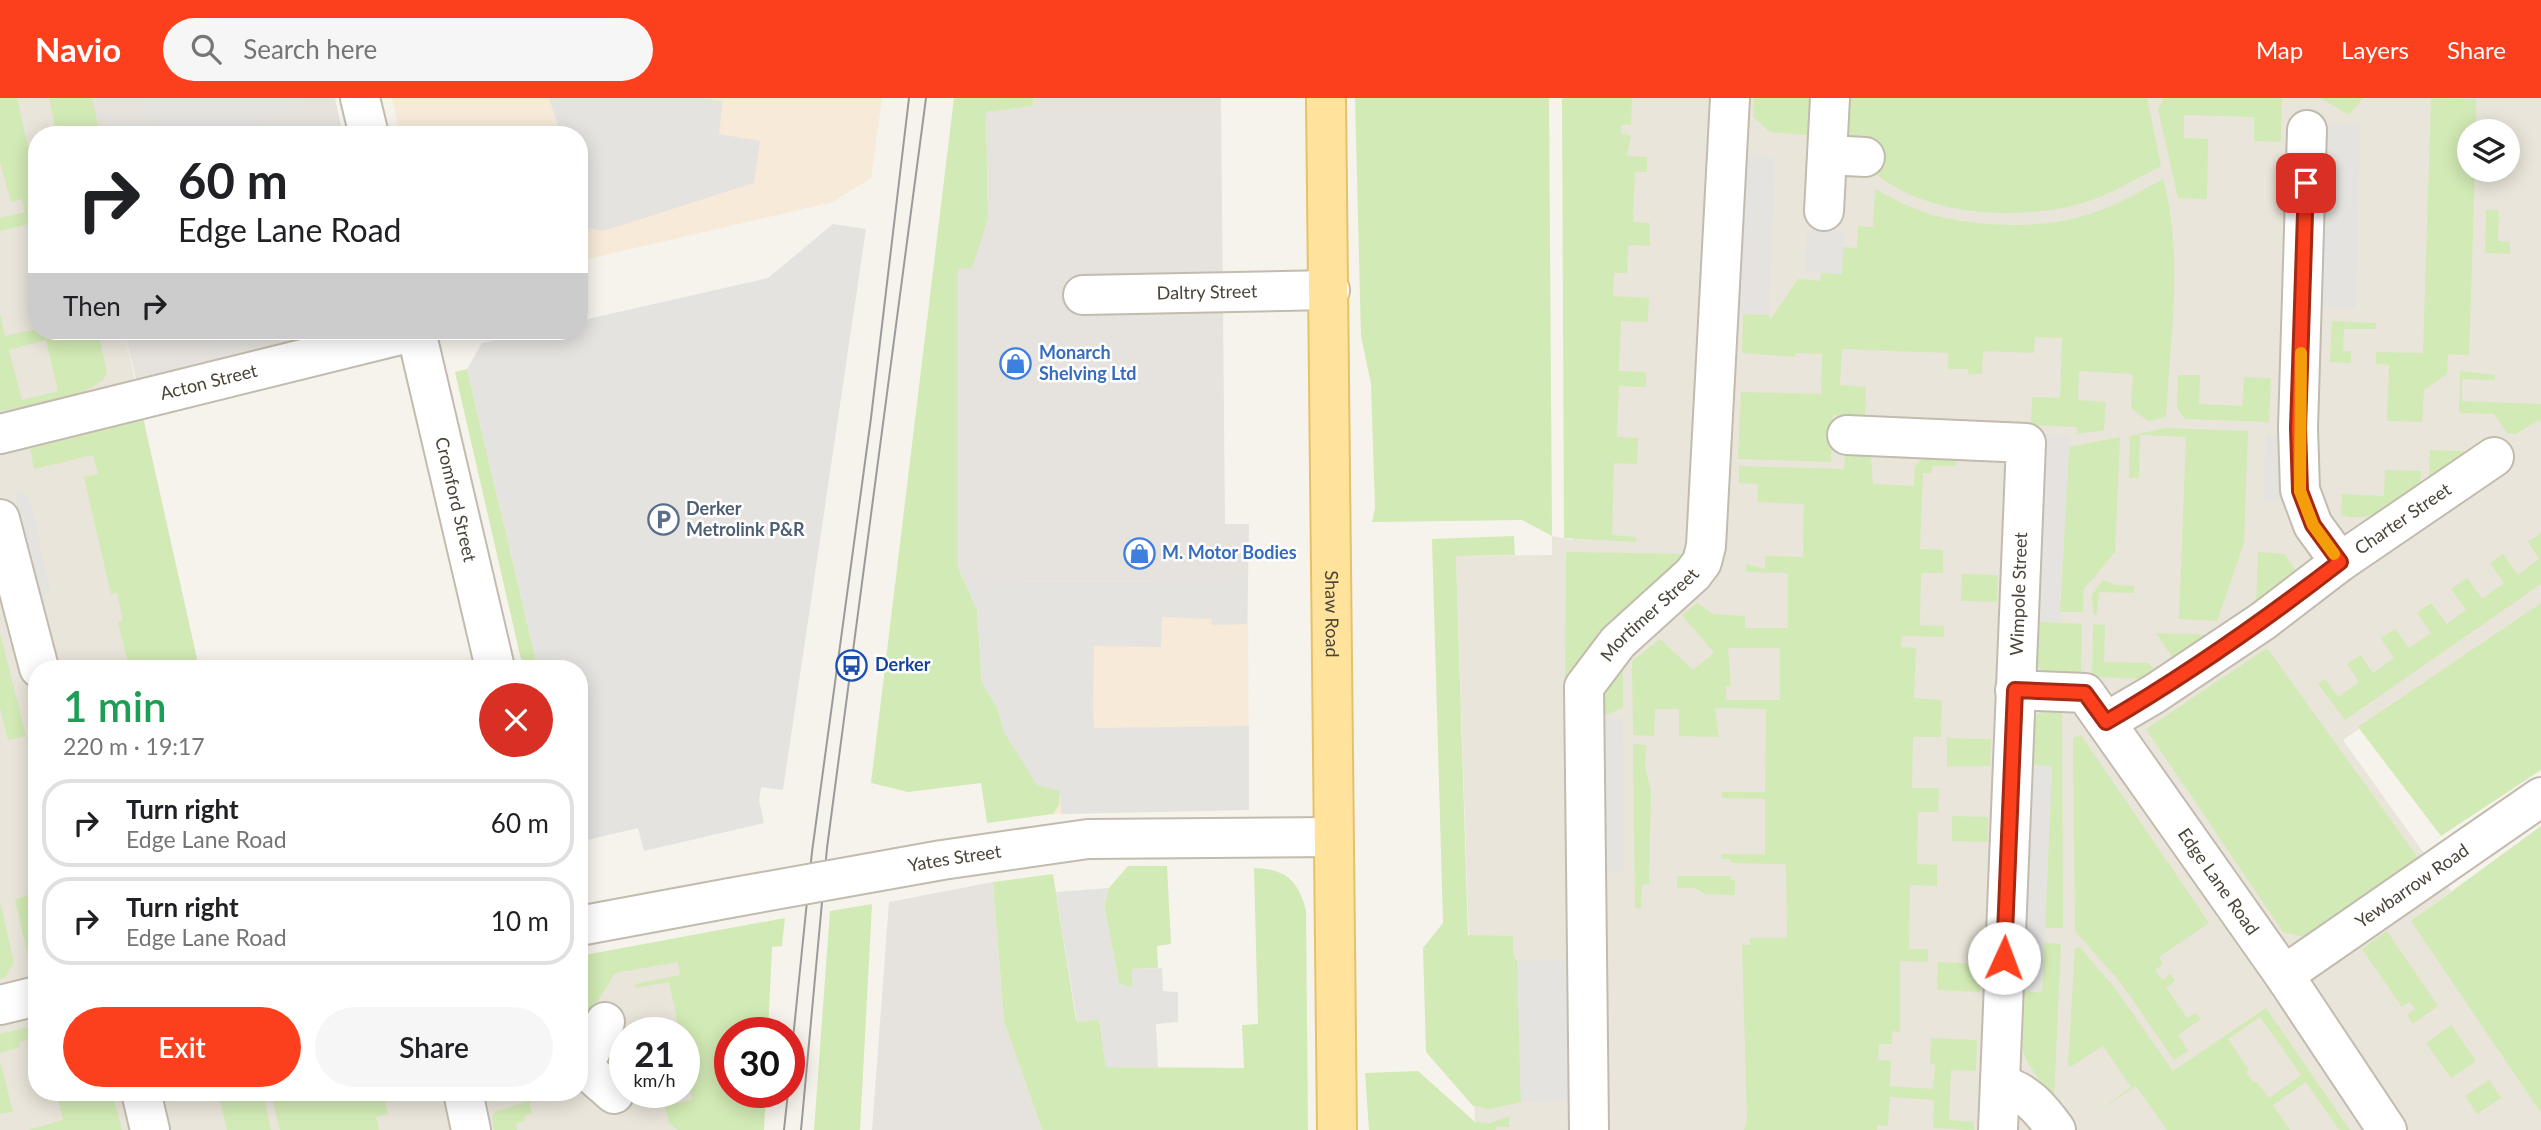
<!DOCTYPE html>
<meta charset="utf-8">
<style>
body{margin:0;font-family:Lato,sans-serif;background:#f6f6f6;color:#202124;height:100vh;display:flex;flex-direction:column;font-size:26px;white-space:nowrap}
*{box-sizing:border-box;margin:0}
p{font-size:23px;color:#757577}
.icon{flex:none;width:38px;height:38px;fill:none;stroke:currentColor;stroke-width:2;stroke-linecap:round;stroke-linejoin:round}
.map{position:relative;flex:1;overflow:hidden}
.side{position:absolute;left:28px;top:562px;width:560px;height:441px;display:flex;flex-direction:column;background:#fff;border-radius:28px;box-shadow:0 4px 18px #0003}
.side>*{flex:none}
.hud{position:absolute;left:28px;top:28px;width:560px;height:214px;border-radius:28px;box-shadow:0 4px 18px #0003;background:#fff;color:#202124;overflow:hidden}
.fabs{position:absolute;left:2457px;top:21px;display:grid;gap:14px}
.fabs a{display:grid;place-items:center;width:63px;height:63px;border-radius:50%;background:#fff;box-shadow:0 4px 18px #0003;font-size:35px}
.speed{position:absolute;left:609px;top:919px;display:flex;gap:14px;font-size:35px;font-weight:700;text-align:center}
.speed>*{display:grid;place-content:center;width:91px;height:91px;border-radius:50%;background:#fff;box-shadow:0 4px 18px #0003;line-height:1}
.speed small{font-size:18px;font-weight:400}
.speed .limit{border:10px solid #d22;background:#fff;color:#111}
.pin{position:absolute;display:grid;place-items:center;width:60px;height:60px;color:#fff;margin:-30px;border-radius:14px;box-shadow:0 4px 10px #0006}
.me{position:absolute;width:77px;margin:-38px;rotate:2deg;stroke-linejoin:round;filter:drop-shadow(0 0 5px #0008)}
.turn{display:flex;align-items:center;gap:24px;height:147px;padding:0 35px;font-size:32px}
.turn .icon{width:91px;height:91px;stroke-width:2.5}
.turn b{display:block;font-size:49px;line-height:60px}
.then{display:flex;align-items:center;height:66px;padding:0 35px;background:#0003;gap:14px;font-size:26px}
.round{display:grid;place-items:center;flex:none;width:74px;height:74px;border-radius:37px;background:#f6f6f6}
.summary{display:flex;align-items:center;justify-content:space-between;height:119px;padding:0 35px}
h1{font-size:42px;font-weight:600;line-height:52px;color:#1e9e55}
.primary-button{display:flex;gap:14px;margin-top:auto;padding:14px 35px}
.primary-button a{flex:1;height:80px;border-radius:42px;background:#fc3f1d;color:#fff;font-size:28px;font-weight:600;line-height:80px;text-align:center}
.primary-button a+a{background:#f6f6f6;color:#202124}
ul{padding:0;list-style:none}
li{display:flex;align-items:center;gap:21px;height:88px;margin:0 14px 10px;padding:0 21px;border:4px solid #e0e0e0;border-radius:28px}
li div{flex:1}
li b{display:block;font-size:26px}
li em{font-style:normal}
header{display:flex;align-items:center;gap:42px;box-sizing:border-box;height:98px;padding:0 35px;background:#fc3f1d;color:#fff}
header strong{font-size:33px}
nav{display:flex;gap:38px;margin-inline-start:auto;font-size:24px}
.search{width:490px;height:63px;background:#f6f6f6;display:flex;align-items:center;gap:18px;box-sizing:border-box;padding:0 24px;border-radius:38px;color:#757577;font-size:26px}
.map>svg:first-child{display:block}
</style>
<header>
<strong>Navio</strong>
<div class="search"><svg class="icon" aria-label="search" viewBox="0 0 24 24"><circle cx="10" cy="10" r="6"/><path d="M15 15l6 6"/></svg>Search here</div>
<nav><a>Map</a><a>Layers</a><a>Share</a></nav>
</header>
<div class="map">
<svg width="2541" height="1032" viewBox="0 0 2541 1032">
<rect width="100%" height="100%" fill="#f6f3ec"/>
<g fill="#eae5da" fill-rule="evenodd">
<path d="M0 0H83L92 37H37V233H124L199 570H37V994H579V872L724 849 715 1032H0ZM625 934H684V994H625Z"/>
<path d="M1599 0H2541V505L2343 642 2451 793 2412 823 2541 1015V1032H1456L1475 1023 1456 458 1552 457V438L1573 442ZM2469 33H2508V72H2469Z"/>
</g>
<g fill="#f7ead8">
<polygon points="392,0 882,0 871,80 833,104 579,163 579,37 400,37"/>
<polygon points="1248,483 1249,712 1053,716 1059,707 965,484"/>
</g>
<g fill="#e6e2dd">
<polygon points="83,0 335,0 343,37 92,37"/>
<polygon points="1033,0 1221,0 1225,426 1249,426 1248,483 965,484 958,469 958,170 980,142 988,121 986,14 1033,8"/>
<polygon points="124,233 339,233 136,281"/>
<polygon points="993,784 1004,923 1042,1032 872,1032 889,804"/>
</g>
<g fill="#d2eab5" fill-rule="evenodd">
<polygon points="0,0 17,0 28,49 37,48 37,124 0,133 0,120 25,114 22,101 11,104 0,64"/>
<polygon points="49,0 92,0 100,37 57,37"/>
<polygon points="954,0 1033,0 1033,8 986,14 988,121 972,170 958,171 958,469 977,512 982,584 998,611 1004,634 1060,693 1059,707 1053,716 987,725 981,685 908,694 871,685"/>
<polygon points="1355,0 1549,0 1552,438 1522,422 1372,424 1375,410 1371,286 1361,238"/>
<polygon points="1562,0 1632,0 1631,27 1621,27 1621,36 1631,37 1627,58 1647,59 1647,74 1635,74 1633,124 1650,125 1650,148 1628,147 1627,175 1614,175 1613,198 1649,200 1648,224 1621,223 1619,273 1646,274 1646,289 1619,288 1617,339 1638,340 1637,366 1614,365 1612,437 1636,439 1636,444 1564,440"/>
<polygon points="1754,0 1810,0 1808,37 1770,34 1753,19"/>
<path d="M1842 0H2147L2161 68C2134 82 2108 98 2079 106 2005 126 1887 116 1848 42 1842 31 1843 13 1842 0Z"/>
<polygon points="2164,0 2282,0 2281,44 2254,43 2254,19 2184,17 2184,40 2208,41 2207,101 2178,100 2158,11"/>
<polygon points="2320,0 2363,0 2349,17"/>
<polygon points="2431,0 2476,1 2476,33 2469,33 2469,72 2475,72 2469,257 2448,256 2447,276 2424,292 2422,324 2387,323 2389,267 2376,266 2376,254 2423,255"/>
<path d="M2163 81C2184 156 2170 241 2166 319L2148 323 2131 310 2133 276 2079 273 2078 302 2106 304 2104 332 2077 336V329L2031 327 2032 299 2060 300 2062 240 2035 239 2034 255 1983 253 1982 276H1968V271H1948V255L1842 251 1840 287 1866 289 1865 318 1833 317 1831 364 1738 361 1741 294 1821 296 1822 256 1795 255V259L1742 255 1743 216 1769 217 1770 222 1798 181 1820 183 1821 175 1842 176 1843 149 1857 150 1858 128 1873 129 1875 91C1892 100 1910 110 1929 116 1973 128 2035 132 2079 119 2110 111 2136 96 2163 81Z"/>
<polygon points="2486,112 2499,112 2498,143 2510,144 2510,156 2485,155"/>
<path d="M0 216 5 238 37 231 98 233 107 276C94 300 26 307 0 313ZM46 242 58 293 22 302 9 252Z"/>
<polygon points="2332,223 2376,225 2376,231 2344,231 2343,253 2351,253 2351,265 2330,264"/>
<polygon points="467,271 538,570 523,570 455,274"/>
<polygon points="2460,273 2495,277 2495,282 2462,281 2462,303 2541,306 2541,324 2539,322 2516,336 2507,335 2494,316 2459,315"/>
<polygon points="2178,277 2200,277 2199,306 2242,308 2244,279 2271,280 2269,324 2185,321 2177,310"/>
<polygon points="143,321 199,570 129,570 118,524 123,522 117,495 111,496 84,379 98,376 93,357 34,371 30,351"/>
<polygon points="2165,330 2248,333 2244,445 2217,523 2179,521 2186,339 2140,337 2139,380 2129,380 2130,338"/>
<polygon points="2120,339 2115,454 2084,491 2083,514 2060,514 2069,349"/>
<polygon points="2430,352 2464,353 2464,361 2428,391"/>
<path d="M1845 354 1864 355 1871 359 1873 386 1914 388 1915 368 1926 357 1975 356V363H1956V368H1932V375H1923L1920 451 1943 452V475H1921L1920 527 1944 528V539L1902 538 1901 549 1916 550 1914 600 1942 602 1941 639H1913L1912 690H1939L1938 714H1918L1917 766 1937 767V788L1910 787 1909 851H1928V864L1900 863V934L1892 933V946H1879L1878 962 1891 963 1890 988 1933 991 1935 966H1930L1931 940 1977 942 1976 973 1951 972 1949 1022 1974 1024V1032L1933 1030 1934 1002 1890 999 1888 1028 1877 1027V1032H1744L1747 1020 1742 847H1750V840H1787L1786 766 1731 765 1730 761H1722V756H1765V701L1722 700V694H1765L1766 611 1715 610 1719 639 1679 638V611H1655L1654 638 1633 637 1632 563 1660 541 1693 572 1714 555 1682 517 1697 505 1713 516 1745 518V530H1788V475L1746 474V466L1765 471V458L1803 459 1804 406 1757 404 1758 386 1739 385V368L1844 371ZM1728 550H1780V602H1726V588H1731Z"/>
<path d="M2385 372 2421 373 2420 389C2396 404 2371 427 2341 417L2342 396 2384 398Z"/>
<polygon points="2541,435 2541,486 2345,622 2318,586 2325,581 2338,599 2359,584 2347,566 2360,557 2373,575 2394,560 2381,540 2395,531 2409,550 2431,535 2417,515 2431,505 2447,526 2466,512 2451,491 2467,480 2482,501 2504,485 2490,465 2503,456 2518,477 2539,461 2528,444"/>
<polygon points="1514,438 1515,457 1456,458 1468,837 1513,838 1513,857 1517,863 1521,1004 1490,1011 1473,1008 1426,954 1423,850 1443,825 1432,441"/>
<polygon points="1566,454 1687,456 1565,597"/>
<polygon points="2258,454 2285,456 2298,476 2256,510"/>
<polygon points="1962,476 1998,477 1997,504 1961,503"/>
<polygon points="2103,482 2115,487 2134,488 2134,495 2099,494 2097,517 2093,516 2092,497"/>
<polygon points="2541,505 2541,672 2441,738 2358,629"/>
<path d="M2035 523 2082 526 2081 581C2031 579 2033 569 2035 523Z"/>
<polygon points="2093,526 2105,527 2104,564 2148,565 2158,574 2150,581 2092,579"/>
<polygon points="0,535 26,638 8,642 0,610"/>
<polygon points="2156,535 2218,537 2175,563"/>
<polygon points="2267,550 2421,764 2312,841 2283,834 2146,631"/>
<polygon points="1623,564 1623,609 1599,621 1600,590"/>
<polygon points="2062,610 2063,830 2045,830 2052,668 2027,667 2031,622 2043,612"/>
<polygon points="2081,637 2209,825 2159,859 2163,866 2155,872 2162,882 2171,876 2175,883 2166,890 2187,920 2196,915 2201,921 2178,937 2188,953 2174,962 2121,885 2075,833 2073,640"/>
<polygon points="1947,640 1991,641 1990,668 1947,668"/>
<polygon points="1633,646 1646,647 1645,670 1651,693 1649,786 1642,787 1641,811 1635,810"/>
<polygon points="1952,718 1988,719 1988,744 1952,743"/>
<polygon points="2541,728 2541,1015 2411,823"/>
<polygon points="1128,768 1167,768 1171,846 1157,848 1158,870 1132,871 1133,890 1119,886 1104,807 1109,790"/>
<path d="M1254 770C1286 771 1298 782 1306 812L1308 1032H1042L1004 923 993 784 1053 776 1076 922 1099 921 1106 969 1244 970 1242 927 1258 926Z"/>
<polygon points="1677,778 1731,778 1731,782 1735,782 1735,797 1705,796 1695,790 1677,790"/>
<polygon points="37,795 37,866 29,862 15,801"/>
<polygon points="0,804 14,864 5,880 0,881"/>
<polygon points="872,806 860,1032 814,1032 830,813"/>
<polygon points="785,820 782,848 772,849 768,934 730,934 730,994 766,994 764,1032 677,1032 669,1025 665,1008 692,1002 684,964 684,934 667,934 679,932 669,884 636,890 635,886 680,877 678,864 615,875 579,934 579,858"/>
<polygon points="2387,833 2438,908 2413,926 2407,917 2415,911 2410,904 2402,909 2362,851"/>
<path d="M2044 845 2061 846 2054 1000C2018 957 2017 948 2018 893L2042 894Z"/>
<path d="M2080 849 2114 889 2173 973 2266 910 2350 1032H2339L2306 984 2273 1007 2290 1032H2167L2136 988 2099 1013 2131 989 2103 948 2070 969 2068 966 2075 850ZM2260 919 2301 977 2269 1000 2257 984 2254 985 2246 974 2249 972 2228 941Z"/>
<polygon points="1938,864 1981,866 1980,894 1937,892"/>
<polygon points="37,927 37,940 19,944 20,949 0,955 0,936"/>
<polygon points="2451,927 2476,963 2451,980 2426,945"/>
<polygon points="0,963 13,1014 0,1016"/>
<polygon points="1418,973 1475,1024 1491,1025 1509,1018 1509,1029 1496,1029 1496,1032 1369,1032 1365,975"/>
<polygon points="2489,982 2501,1000 2477,1016 2465,998"/>
<polygon points="56,994 112,994 122,1032 28,1032 63,1022"/>
<polygon points="218,994 263,994 271,1032 227,1032"/>
<polygon points="271,994 343,994 344,998 382,994 388,1016 376,1019 379,1032 280,1032"/>
<polygon points="529,1003 532,1015 524,1018 525,1023 516,1026 517,1032 494,1032 492,1020 495,1014"/>
</g>
<g fill="#e5e3e0">
<polygon points="149,0 322,0 258,16 263,37 157,37"/>
<polygon points="549,0 702,0 723,3 719,36 760,43 754,85 603,133 588,130 579,99 579,37 561,37"/>
<polygon points="2325,26 2360,27 2356,210 2321,210"/>
<polygon points="1741,58 1775,60 1769,217 1736,216"/>
<polygon points="833,126 866,131 783,692 761,689 759,702 764,725 644,753 638,730 579,744 579,570 538,570 467,271 482,245 537,233 579,233 579,223 768,180"/>
<polygon points="1807,131 1844,133 1842,176 1805,174"/>
<polygon points="208,233 312,233 214,258"/>
<polygon points="2045,336 2070,337 2059,525 2035,523"/>
<polygon points="2266,337 2288,338 2286,403 2263,402"/>
<polygon points="14,391 30,401 50,492 40,511"/>
<polygon points="1248,483 1247,526 1212,527 1211,521 1162,519 1161,549 1094,548 1093,609 1094,630 1249,628 1249,712 1061,716 1060,693 1037,687 1004,634 998,611 982,584 977,512 965,484"/>
<polygon points="1623,620 1624,773 1599,777 1599,621"/>
<polygon points="2027,667 2052,668 2042,894 2018,893"/>
<polygon points="1109,790 1104,807 1119,886 1133,890 1132,871 1162,870 1163,893 1178,894 1178,924 1156,926 1158,970 1106,969 1099,922 1077,924 1056,794"/>
<polygon points="1572,862 1574,1003 1521,1004 1517,863"/>
</g>
<g fill="none" stroke-linecap="round" stroke-linejoin="round">
<defs>
<g id="minor">
<polyline points="360,0 369,37"/>
<polyline points="2307,32 2298,330 2300,392 2313,427 2340,464"/>
<polyline points="1827,57 1865,59"/>
<polyline points="1824,113 1830,0"/>
<path id="s1" d="M1083 197 1330 192"/>
<path id="s2" d="M416 233 495 570"/>
<path id="s3" d="M0 336 416 233"/>
<polyline points="1847,337 2026,345 1998,1032"/>
<polyline points="0,421 39,570"/>
<path id="s4" d="M2015 592 2085 595 2284 877 2387 1032"/>
<path id="s5" d="M2106 624 2154 596 2263 523 2340 464 2494 359"/>
<polyline points="1046,747 1088,741 1333,739"/>
<polyline points="579,828 730,800"/>
<path id="s6" d="M2284 877 2541 699"/>
<polyline points="0,907 37,898"/>
<polyline points="583,969 605,924"/>
<polyline points="579,970 583,969 614,996"/>
<path d="M2000 987C2025 992 2041 1011 2056 1032"/>
<polyline points="141,994 150,1032"/>
<polyline points="463,994 471,1032"/>
<path id="s7" d="M1589 1032 1584 589 1618 544 1693 476 1702 464 1706 448 1730 0"/>
</g>
<g id="major">
<path id="s8" d="M1326 0 1337 1032"/>
</g>
</defs>
<use href="#minor" stroke="#c2bbae" stroke-width="42"/>
<use href="#major" stroke="#e6c16a" stroke-width="42"/>
<use href="#minor" stroke="#fff" stroke-width="38"/>
<use href="#major" stroke="#ffe39c" stroke-width="38"/>
<g stroke="#9a9a9a" stroke-width="2">
<polyline points="789,980 812,754 871,320 909,0"/>
<polyline points="784,1032 788,994"/>
<polyline points="801,1032 827,750 926,0"/>
</g>
<defs>
<g id="minor-bridge">
<path id="s9" d="M730 800 942 762 1046 747"/>
</g>
</defs>
<use href="#minor-bridge" stroke="#c2bbae" stroke-width="42" stroke-linecap="butt"/>
<use href="#minor-bridge" stroke="#fff" stroke-width="38"/>
</g>
<g fill="none" stroke-linecap="round" stroke-linejoin="round">
<defs>
<path id="route" d="M2004 860 2015 592 2085 595 2106 624C2188 576 2265 522 2340 464L2313 427 2300 393 2298 330 2306 85"/>
</defs>
<use href="#route" stroke="#a42913" stroke-width="18"/>
<use href="#route" stroke="#fc3f1d" stroke-width="12"/>
<polyline stroke="#f59e0b" stroke-width="12" points="2301,255 2300,393 2313,427 2334,456"/>
</g>
<defs>
<symbol id="shop-ring" viewBox="-11 -11 22 22"><circle r="9.5" fill="#fff" stroke="#3f7fe0" stroke-width="1.5"/><path d="M-5-2.5h2.3a2.7 3.5 0 0 1 5.4 0H5L5.5 6h-11ZM-1.5-2.5h3a1.5 2.3 0 0 0-3 0Z" fill="#3f7fe0"/></symbol>
<symbol id="parking-ring" viewBox="-11 -11 22 22"><circle r="9.5" fill="#fff" stroke="#5c6f8a" stroke-width="1.5"/><path d="M-3.5-5.5H1a3.5 3.5 0 0 1 0 7H-1V5.5H-3.5ZM-1-3.4V-.6H.8a1.4 1.4 0 0 0 0-2.8Z" fill="#5c6f8a"/></symbol>
<symbol id="bus-ring" viewBox="-11 -11 22 22"><circle r="9.5" fill="#fff" stroke="#1a4fb4" stroke-width="1.5"/><path d="M-5-6H5V4H4V6H2V4H-2V6H-4V4H-5ZM-3.5-4V0h7V-4ZM-3.5 1.2v1.5H-2V1.2ZM2 1.2v1.5H3.5V1.2Z" fill="#1a4fb4"/></symbol>
</defs>
<g fill-rule="evenodd">
<use href="#shop-ring" x="998" y="248" width="35" height="35"/>
<use href="#parking-ring" x="646" y="404" width="35" height="35"/>
<use href="#shop-ring" x="1122" y="438" width="35" height="35"/>
<use href="#bus-ring" x="834" y="550" width="35" height="35"/>
</g>
<g text-anchor="middle" stroke-width="5" stroke-linejoin="round" paint-order="stroke">
<g font-size="18" fill="#4b4439" stroke="#fff">
<text dy="6" stroke="none"><textPath href="#s1" startOffset="124">Daltry Street</textPath></text>
<text dy="6" stroke="none"><textPath href="#s3" startOffset="215">Acton Street</textPath></text>
<text dy="6" stroke="none"><textPath href="#s2" startOffset="173">Cromford Street</textPath></text>
<text dy="6" stroke="none"><textPath href="#s5" startOffset="360">Charter Street</textPath></text>
<text transform="translate(2019 496) rotate(-88)" y="6">Wimpole Street</text>
<text dy="6" stroke="none"><textPath href="#s8" startOffset="516">Shaw Road</textPath></text>
<text dy="6" stroke="none"><textPath href="#s7" startOffset="541">Mortimer Street</textPath></text>
<text dy="6" stroke="none"><textPath href="#s9" startOffset="228">Yates Street</textPath></text>
<text dy="6" stroke="none"><textPath href="#s4" startOffset="301">Edge Lane Road</textPath></text>
<text dy="6" stroke="none"><textPath href="#s6" startOffset="156">Yewbarrow Road</textPath></text>
</g>
<g font-size="18" font-weight="bold" fill="#366cbe" stroke="#fff" text-anchor="start">
<text x="1039" y="261">Monarch<tspan x="1039" dy="21">Shelving Ltd</tspan></text>
<text x="1162" y="461">M. Motor Bodies</text>
</g>
<g font-size="18" font-weight="bold" fill="#4e5e75" stroke="#fff" text-anchor="start">
<text x="686" y="417">Derker<tspan x="686" dy="21">Metrolink P&amp;R</tspan></text>
</g>
<g font-size="18" font-weight="bold" fill="#164399" stroke="#fff" text-anchor="start">
<text x="875" y="573">Derker</text>
</g>
</g>
</svg>
<div class="fabs">
<a><svg class="icon" aria-label="layers" viewBox="0 0 24 24"><path d="M12 4l9 5-9 5-9-5zM3 14l9 5 9-5"/></svg></a>
</div>
<div class="speed"><div>21<small>km/h</small></div><div class="limit">30</div></div>
<div class="pin" style="left:2306px;top:85px;background:#d93025"><svg class="icon" aria-label="arrive" viewBox="0 0 24 24"><path d="M6 21V4h12l-3 4 3 4H6"/></svg></div>
<svg class="me" style="left:2004px;top:860px" viewBox="-20 -20 40 40"><circle r="19" fill="#fff"/><path d="M0-13L10 11 0 6-10 11z" fill="#fc3f1d"/></svg>
<div class="hud">
<div class="turn"><svg class="icon" aria-label="right" viewBox="0 0 24 24"><path d="M7 20v-9h11M14 6l5 5-5 5"/></svg><div><b>60 m</b>Edge Lane Road</div></div>
<div class="then">Then<svg class="icon" aria-label="right" viewBox="0 0 24 24"><path d="M7 20v-9h11M14 6l5 5-5 5"/></svg></div>
</div>
<section class="side">
<div class="summary"><div><h1>1 min</h1><p>220 m · 19:17</p></div><a class="round" style="background:#d93025;color:#fff"><svg class="icon" aria-label="close" viewBox="0 0 24 24"><path d="M6 6l12 12M18 6L6 18"/></svg></a></div>
<ul>
<li><svg class="icon" aria-label="right" viewBox="0 0 24 24"><path d="M7 20v-9h11M14 6l5 5-5 5"/></svg><div><b>Turn right</b><p>Edge Lane Road</p></div><em>60 m</em></li>
<li><svg class="icon" aria-label="right" viewBox="0 0 24 24"><path d="M7 20v-9h11M14 6l5 5-5 5"/></svg><div><b>Turn right</b><p>Edge Lane Road</p></div><em>10 m</em></li>
</ul>
<div class="primary-button"><a>Exit</a><a>Share</a></div>
</section>
</div>
